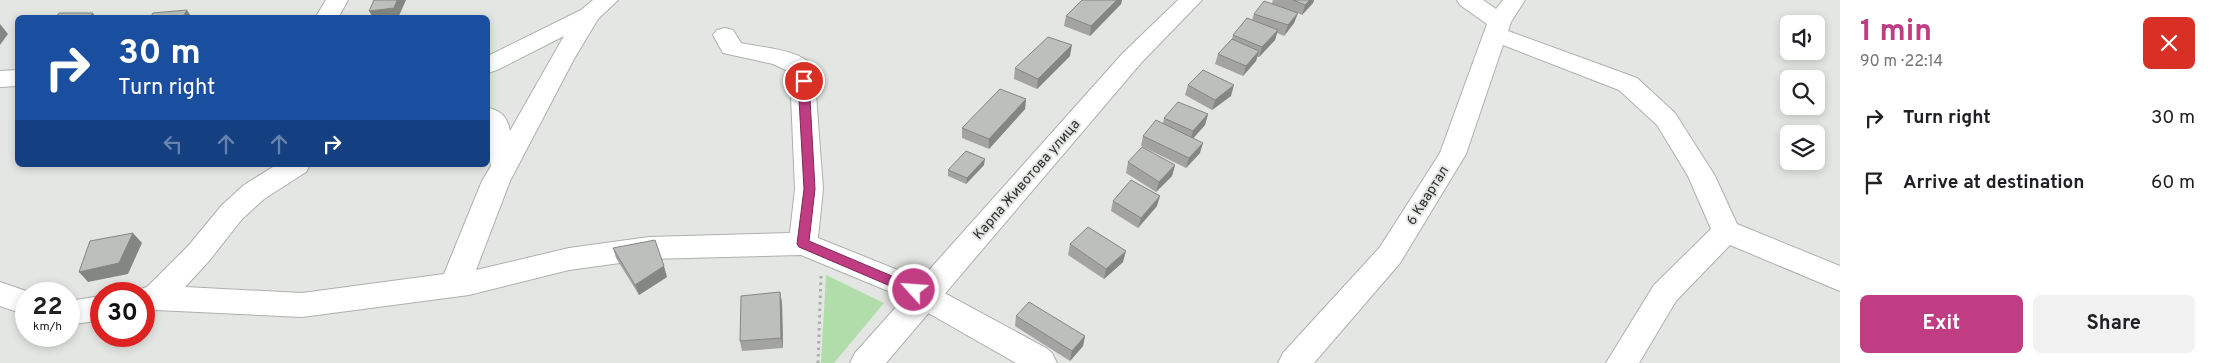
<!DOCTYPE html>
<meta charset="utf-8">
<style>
body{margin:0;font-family:Overpass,sans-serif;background:#f2f2f2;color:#202124;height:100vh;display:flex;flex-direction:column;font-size:19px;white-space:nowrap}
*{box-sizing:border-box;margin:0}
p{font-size:16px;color:#757577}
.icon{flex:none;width:28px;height:28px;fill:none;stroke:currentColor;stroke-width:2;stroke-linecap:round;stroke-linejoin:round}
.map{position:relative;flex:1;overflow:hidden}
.drawer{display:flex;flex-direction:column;background:#fff;width:375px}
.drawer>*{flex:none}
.guide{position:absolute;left:15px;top:15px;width:475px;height:152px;border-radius:8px;box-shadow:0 2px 8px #0003;background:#1a4fa0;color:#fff;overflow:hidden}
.buttons{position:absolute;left:1780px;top:15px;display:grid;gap:10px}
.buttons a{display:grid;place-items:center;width:45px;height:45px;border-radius:8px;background:#fff;box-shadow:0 2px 8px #0003;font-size:25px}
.speed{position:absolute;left:15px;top:282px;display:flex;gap:10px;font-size:25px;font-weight:700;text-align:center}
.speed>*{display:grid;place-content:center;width:65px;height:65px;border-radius:50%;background:#fff;box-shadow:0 2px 8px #0003;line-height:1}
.speed small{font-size:12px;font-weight:400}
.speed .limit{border:8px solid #d22;background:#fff;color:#111}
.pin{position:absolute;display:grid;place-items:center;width:42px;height:42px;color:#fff;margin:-21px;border:2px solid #fff;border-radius:50%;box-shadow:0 1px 5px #0007}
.me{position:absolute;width:55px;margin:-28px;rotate:296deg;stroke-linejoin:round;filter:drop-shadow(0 0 4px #0008)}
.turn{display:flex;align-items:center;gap:18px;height:105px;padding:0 20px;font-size:22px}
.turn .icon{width:65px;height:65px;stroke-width:2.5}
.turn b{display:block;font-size:35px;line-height:42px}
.lanes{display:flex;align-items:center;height:48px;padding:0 20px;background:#0003;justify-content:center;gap:25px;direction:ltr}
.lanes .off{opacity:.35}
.round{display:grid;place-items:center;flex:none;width:52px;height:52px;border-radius:8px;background:#f2f2f2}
.headline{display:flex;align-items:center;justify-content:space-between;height:85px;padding:0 20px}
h1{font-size:30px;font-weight:700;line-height:38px;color:#c03d83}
.cta{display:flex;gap:10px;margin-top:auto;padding:10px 20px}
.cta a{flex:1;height:58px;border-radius:8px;background:#c03d83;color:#fff;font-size:20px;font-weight:700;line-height:58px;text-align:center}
.cta a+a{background:#f2f2f2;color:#202124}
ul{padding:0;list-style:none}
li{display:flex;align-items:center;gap:15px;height:65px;padding:0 20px}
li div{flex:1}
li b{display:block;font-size:19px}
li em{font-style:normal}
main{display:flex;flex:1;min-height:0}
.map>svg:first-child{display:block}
</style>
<main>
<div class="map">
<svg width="1840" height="363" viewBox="0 0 1840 363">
<rect width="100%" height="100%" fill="#e3e6e3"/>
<polygon fill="#b1ddab" points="826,275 884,303 834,363 821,363"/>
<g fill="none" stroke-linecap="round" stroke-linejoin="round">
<defs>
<g id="minor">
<polygon points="326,0 348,0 338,18 315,18"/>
<path d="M593 0H618L598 19 574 59 510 181 476 270 569 248 649 237 790 233 795 189 790 72 773 64 723 53 713 35 717 30 725 28 733 30 741 43C762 48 802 49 814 68L823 189 818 238 915 277 1046 348 1052 353 1057 363H1016L893 293 801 255 649 259 569 270 469 295 302 317 156 310 144 312V294H132L133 291 147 287 189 245 222 205 244 185 276 165H310L306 172 264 199 242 219 209 261 185 287 302 293 444 274 482 181 491 166 488 150V108C502 111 507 117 510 131L564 36 497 70 488 73V56L581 10Z"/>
<polygon points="1457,0 1483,0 1496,9 1503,0 1525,0 1511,22 1508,31 1637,78 1675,113 1715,176 1737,224 1840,266 1840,291 1730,245 1676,301 1639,363 1606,363 1654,285 1711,229 1688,176 1657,125 1619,90 1503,45 1466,154 1400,263 1314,363 1278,363 1283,353 1380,247 1440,153 1487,24 1460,5"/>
<polygon points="18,70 18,86 0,87 0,71"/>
<polygon points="0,282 35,294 26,294 26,315 0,306"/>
<polygon points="101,296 101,320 69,325 69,301"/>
</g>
<polygon id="major" points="1178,0 1202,0 1141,63 886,363 850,363 855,353 1123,53"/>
</defs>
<use href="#minor" stroke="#adb0ad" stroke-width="2"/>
<use href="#major" stroke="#adb0ad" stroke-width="2"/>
<polyline stroke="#abadab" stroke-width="3" stroke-dasharray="2.5 4" stroke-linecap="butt" points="818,363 821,276"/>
<use href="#minor" fill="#fff" fill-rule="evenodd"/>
<use href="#major" fill="#fff" fill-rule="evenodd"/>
</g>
<g fill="#a3a4a2">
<polygon points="1082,0 1122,0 1121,4 1090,36 1064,26 1066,16"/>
<polygon points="1273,0 1314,0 1313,3 1302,15 1298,13 1294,23 1284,36 1277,33 1275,40 1259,57 1257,57 1256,61 1243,76 1215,64 1218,54 1232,39 1233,35 1252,20 1254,14 1272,3"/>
<polygon points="1070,56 1037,89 1014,79 1015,68"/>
<polygon points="1188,85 1231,96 1212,110 1185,95"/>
<polygon points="1026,99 1025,109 989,149 962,138 962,128"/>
<polygon points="1208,114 1205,125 1193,138 1200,153 1186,168 1141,146 1143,136 1163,123 1164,118"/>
<polygon points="1128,162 1175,165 1172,176 1156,192 1126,173"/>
<polygon points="984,165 966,184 948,176 948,170"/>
<polygon points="1113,201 1157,206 1138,228 1111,211"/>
<polygon points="1070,244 1123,262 1104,279 1068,255"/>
<polygon points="613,248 667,277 639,295 616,258"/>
<polygon points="780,292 782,303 783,348 742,351 740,341"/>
<polygon points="1016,316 1085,336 1083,346 1070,361 1015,326"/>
</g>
<g fill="#848684">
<polygon points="397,0 406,0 398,18 373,18 369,11"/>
<polygon points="1117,0 1122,0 1121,4 1090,36 1091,26"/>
<polygon points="1310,0 1314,0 1313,3 1302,15 1305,5"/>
<polygon points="187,10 192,18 182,18"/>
<polygon points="93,13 96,18 88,18"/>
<polygon points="1298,13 1294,23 1284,36 1288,25"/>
<polygon points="0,24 8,34 0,45"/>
<polygon points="1278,30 1275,40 1259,57 1262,47"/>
<polygon points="1072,45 1070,56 1037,89 1038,79"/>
<polygon points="1259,51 1256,61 1243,76 1246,66"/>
<polygon points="1234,85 1231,96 1212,110 1215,100"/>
<polygon points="1026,99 1025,109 989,149 989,139"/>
<polygon points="1208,114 1205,125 1190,142 1193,131"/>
<polygon points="1203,143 1200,153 1186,168 1189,158"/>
<polygon points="985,159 984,165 966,184 967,178"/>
<polygon points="1175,165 1172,176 1156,192 1159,182"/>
<polygon points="1160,196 1157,206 1138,228 1141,218"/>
<polygon points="133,233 142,243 128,274 88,282 79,272"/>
<polygon points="1126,251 1123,262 1104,279 1106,269"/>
<polygon points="664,266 667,277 639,295 635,285"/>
<polygon points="780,292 782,303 783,348 781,338"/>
<polygon points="1085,336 1083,346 1070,361 1072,351"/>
</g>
<g fill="#bdbfbc" stroke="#848684">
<polygon points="374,0 397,0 394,8 369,11"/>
<polygon points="1082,0 1117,0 1091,26 1066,16"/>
<polygon points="1293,0 1310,0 1305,5"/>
<polygon points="1264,1 1298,13 1288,25 1254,14"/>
<polygon points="187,10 182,18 150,18 153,13"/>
<polygon points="59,13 93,13 88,18 55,18"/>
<polygon points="1247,18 1278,30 1262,47 1233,35"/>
<polygon points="1048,37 1072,45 1038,79 1015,68"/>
<polygon points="1232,39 1259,51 1246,66 1218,54"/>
<polygon points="1203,70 1234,85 1215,100 1188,85"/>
<polygon points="1000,89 1026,99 989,139 962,128"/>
<polygon points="1178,102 1208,114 1193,131 1164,118"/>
<polygon points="1156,120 1203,143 1189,158 1143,136"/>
<polygon points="1142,147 1175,165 1159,182 1128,162"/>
<polygon points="966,151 985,159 967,178 948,170"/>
<polygon points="1131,180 1160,196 1141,218 1113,201"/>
<polygon points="1088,227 1126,251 1106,269 1070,244"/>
<polygon points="133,233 119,263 79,272 90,241"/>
<polygon points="655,240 664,266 635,285 613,248"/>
<polygon points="780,292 781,338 740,341 741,296"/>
<polygon points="1029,302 1085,336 1072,351 1016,316"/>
</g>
<polygon fill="#c03d83" stroke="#7d2855" points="804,78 809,81 815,189 809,241 918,287 920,290 918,294 909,294 799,247 797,244 804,189 798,81"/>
<g text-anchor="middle" stroke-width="4" stroke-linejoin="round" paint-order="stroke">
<g font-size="14" fill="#2e2f2d" stroke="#e3e6e3">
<text transform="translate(1026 179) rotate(-49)" y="5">Карпа Животова улица</text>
<text transform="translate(1427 195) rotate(-58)" y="5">6 Квартал</text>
</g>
</g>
</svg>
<div class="buttons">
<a><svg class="icon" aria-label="sound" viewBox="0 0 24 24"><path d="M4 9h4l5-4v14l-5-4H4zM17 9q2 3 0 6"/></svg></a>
<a><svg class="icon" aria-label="search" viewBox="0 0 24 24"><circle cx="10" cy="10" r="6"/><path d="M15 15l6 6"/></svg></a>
<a><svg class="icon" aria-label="layers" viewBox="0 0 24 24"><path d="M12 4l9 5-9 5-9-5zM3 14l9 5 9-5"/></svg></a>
</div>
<div class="speed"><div>22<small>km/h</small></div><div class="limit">30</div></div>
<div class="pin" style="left:804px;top:81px;background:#d93025"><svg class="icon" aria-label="arrive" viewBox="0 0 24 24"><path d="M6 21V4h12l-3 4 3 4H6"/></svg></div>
<svg class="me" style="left:914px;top:290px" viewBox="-20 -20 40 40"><circle r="17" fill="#c03d83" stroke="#fff" stroke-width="3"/><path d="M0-11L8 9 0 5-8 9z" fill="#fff"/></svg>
<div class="guide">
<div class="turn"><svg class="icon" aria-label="right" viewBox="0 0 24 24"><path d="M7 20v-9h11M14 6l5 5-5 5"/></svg><div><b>30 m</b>Turn right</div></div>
<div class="lanes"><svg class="icon off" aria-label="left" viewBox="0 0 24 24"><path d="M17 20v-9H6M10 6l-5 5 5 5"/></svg><svg class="icon off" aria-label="ahead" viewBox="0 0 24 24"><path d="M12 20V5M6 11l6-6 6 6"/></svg><svg class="icon off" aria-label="ahead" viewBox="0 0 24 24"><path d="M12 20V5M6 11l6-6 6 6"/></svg><svg class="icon" aria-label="right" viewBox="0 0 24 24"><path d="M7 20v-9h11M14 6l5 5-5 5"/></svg></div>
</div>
</div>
<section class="drawer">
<div class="headline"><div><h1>1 min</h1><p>90 m · 22:14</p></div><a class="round" style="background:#d93025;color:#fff"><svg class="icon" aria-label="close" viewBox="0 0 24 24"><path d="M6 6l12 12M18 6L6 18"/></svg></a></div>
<ul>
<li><svg class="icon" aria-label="right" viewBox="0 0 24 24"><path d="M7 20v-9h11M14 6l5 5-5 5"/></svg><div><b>Turn right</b></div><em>30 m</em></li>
<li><svg class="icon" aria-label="arrive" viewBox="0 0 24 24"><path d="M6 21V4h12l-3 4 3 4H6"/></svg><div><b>Arrive at destination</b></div><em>60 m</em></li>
</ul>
<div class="cta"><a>Exit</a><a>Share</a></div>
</section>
</main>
